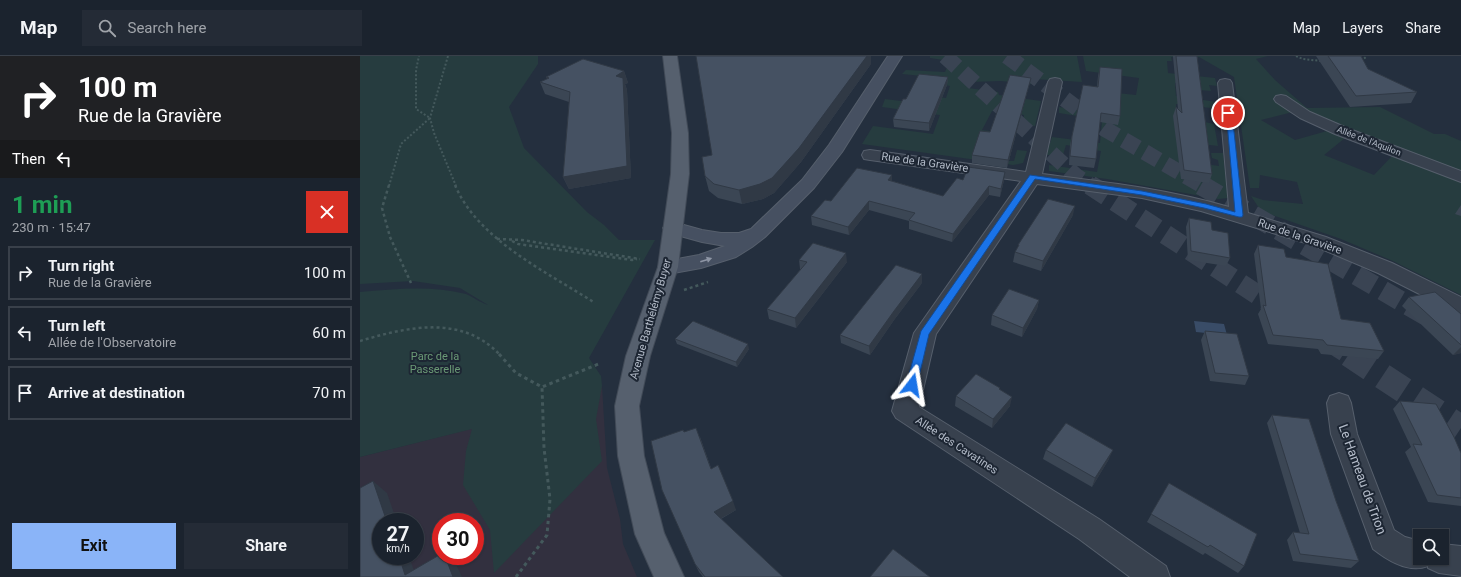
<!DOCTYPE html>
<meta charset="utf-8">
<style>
body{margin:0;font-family:Roboto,sans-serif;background:#242b36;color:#f1f3f6;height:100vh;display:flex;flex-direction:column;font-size:15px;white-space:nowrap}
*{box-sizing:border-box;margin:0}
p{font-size:13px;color:#a0a4aa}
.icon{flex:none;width:22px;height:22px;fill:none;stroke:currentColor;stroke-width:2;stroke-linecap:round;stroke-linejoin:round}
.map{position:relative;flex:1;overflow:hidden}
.sheet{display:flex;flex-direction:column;background:#1b232e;width:360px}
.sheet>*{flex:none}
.guide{background:#202124;color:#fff;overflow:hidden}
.tools{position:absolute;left:1053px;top:473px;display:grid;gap:8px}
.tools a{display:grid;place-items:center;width:36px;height:36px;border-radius:0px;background:#1b232e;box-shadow:0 1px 3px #0004,0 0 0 1px #39404a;font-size:20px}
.speed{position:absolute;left:12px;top:457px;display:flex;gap:8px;font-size:20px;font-weight:700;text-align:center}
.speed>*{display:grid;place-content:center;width:52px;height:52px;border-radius:50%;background:#1b232e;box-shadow:0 1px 3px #0004,0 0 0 1px #39404a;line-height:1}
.speed small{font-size:10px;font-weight:400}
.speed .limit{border:6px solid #d22;background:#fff;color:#111}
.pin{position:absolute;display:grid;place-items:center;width:34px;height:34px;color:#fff;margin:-17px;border:2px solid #fff;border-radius:50%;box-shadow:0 1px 4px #0007}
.me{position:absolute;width:44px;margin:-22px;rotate:14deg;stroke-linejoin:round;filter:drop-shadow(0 0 3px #0008)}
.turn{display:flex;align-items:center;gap:14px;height:84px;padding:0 12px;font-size:18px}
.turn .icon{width:52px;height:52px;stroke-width:2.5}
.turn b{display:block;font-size:28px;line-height:34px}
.then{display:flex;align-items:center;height:38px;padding:0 12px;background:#0003;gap:8px;font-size:15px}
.round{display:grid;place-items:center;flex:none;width:42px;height:42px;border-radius:0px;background:#242b36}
.headline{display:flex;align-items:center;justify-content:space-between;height:68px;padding:0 12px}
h1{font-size:24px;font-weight:700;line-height:30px;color:#1e9e55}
.cta{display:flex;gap:8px;margin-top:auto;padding:8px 12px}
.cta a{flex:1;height:46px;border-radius:0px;background:#8ab4f8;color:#111;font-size:16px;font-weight:700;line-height:46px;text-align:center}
.cta a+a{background:#242b36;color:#f1f3f6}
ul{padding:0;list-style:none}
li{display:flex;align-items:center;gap:12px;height:54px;margin:0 8px 6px;padding:0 4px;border:2px solid #39404a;border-radius:0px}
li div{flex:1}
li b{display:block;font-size:15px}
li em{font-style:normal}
header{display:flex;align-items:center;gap:24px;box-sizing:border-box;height:56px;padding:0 20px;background:#1b232e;border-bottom:1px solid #39404a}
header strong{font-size:19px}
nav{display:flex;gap:22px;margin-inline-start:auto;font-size:14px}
.search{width:280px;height:36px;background:#242b36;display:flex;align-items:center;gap:10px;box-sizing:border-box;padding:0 14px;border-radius:0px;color:#a0a4aa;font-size:15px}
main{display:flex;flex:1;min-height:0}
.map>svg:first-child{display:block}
</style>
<header>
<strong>Map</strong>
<div class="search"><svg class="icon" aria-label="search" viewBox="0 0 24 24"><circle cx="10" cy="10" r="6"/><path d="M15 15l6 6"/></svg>Search here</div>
<nav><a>Map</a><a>Layers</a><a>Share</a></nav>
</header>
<main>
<section class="sheet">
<div class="guide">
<div class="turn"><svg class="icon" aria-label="right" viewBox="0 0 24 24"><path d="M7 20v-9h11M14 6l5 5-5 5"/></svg><div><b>100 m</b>Rue de la Gravière</div></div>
<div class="then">Then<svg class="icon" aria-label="left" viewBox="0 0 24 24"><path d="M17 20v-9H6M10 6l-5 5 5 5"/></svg></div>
</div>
<div class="headline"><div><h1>1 min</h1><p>230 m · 15:47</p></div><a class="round" style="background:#d93025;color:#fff"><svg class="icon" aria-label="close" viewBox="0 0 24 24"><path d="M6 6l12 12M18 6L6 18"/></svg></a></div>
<ul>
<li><svg class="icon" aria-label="right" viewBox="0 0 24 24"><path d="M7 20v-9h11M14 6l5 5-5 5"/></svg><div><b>Turn right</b><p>Rue de la Gravière</p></div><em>100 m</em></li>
<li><svg class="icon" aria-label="left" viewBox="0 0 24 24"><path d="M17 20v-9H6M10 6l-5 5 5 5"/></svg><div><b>Turn left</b><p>Allée de l'Observatoire</p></div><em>60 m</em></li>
<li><svg class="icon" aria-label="arrive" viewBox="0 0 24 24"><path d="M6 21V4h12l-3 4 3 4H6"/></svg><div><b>Arrive at destination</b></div><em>70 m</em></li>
</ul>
<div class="cta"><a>Exit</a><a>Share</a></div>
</section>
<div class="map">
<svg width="1101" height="521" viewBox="0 0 1101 521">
<rect width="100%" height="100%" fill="#242f3e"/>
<path fill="#32303f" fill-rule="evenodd" d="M242 330 247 412 260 463 263 488 277 521H0V401L189 353ZM21 466H55V500H21ZM81 466H115V500H81Z"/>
<g fill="#263c3f">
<path d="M0 0H178V8L149 51 164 92 227 156 244 169 259 184H295L229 302 241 320 242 330 236 363 242 405 134 517 130 474 103 429 106 395 112 373 0 401V236C35 233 71 229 106 238 113 241 121 247 128 249L100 232 53 225 0 228Z"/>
<polygon points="570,0 717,0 722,26 674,23 671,28 641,25 610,26 608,32 638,36 639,39 681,45 675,70 663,69 664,59 632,55 622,74 655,78 649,105 654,105 657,94 667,95 663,107 653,109 502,88 513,70 573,78 580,59 522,51 525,43 565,48 570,40 586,42 590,30 580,28 583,22 542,18 546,14 585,16 590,5 570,2"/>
<polygon points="723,0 908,0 896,3 915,24 947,52 1020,51 1074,78 1085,78 1101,85 1101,114 1097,116 941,54 901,64 935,84 967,75 985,82 964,99 1014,119 1032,100 1101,125 1101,239 1033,205 981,183 901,155 891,140 903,144 943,148 937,126 900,119 899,132 890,132 874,21 839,1 832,3 811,1 812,5 807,5 808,17 855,22 857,30 849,29 851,35 839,34 839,29 815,27 816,40 857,46 859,53 816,48 817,62 840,65 854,68 858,90 842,88 821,123 847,127 845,108 859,110 858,104 852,102 851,97 863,97 868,142 858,143 747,123 689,115 689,109 737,116 741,95 706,89 703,99 686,99 692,81 740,87 742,64 699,57 699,51 747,57 747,36 776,39 779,22 726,15"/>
</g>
<polygon fill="#394c67" points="834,265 864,268 867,279 836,276"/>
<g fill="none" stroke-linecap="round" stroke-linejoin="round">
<g stroke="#3a4453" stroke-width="16" stroke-dasharray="16 8" stroke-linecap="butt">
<polyline points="585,0 716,120 731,130"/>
<polyline points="647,0 745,73 843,130"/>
</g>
<g stroke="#3a4453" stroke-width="20" stroke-dasharray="20 10" stroke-linecap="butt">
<polyline points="730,129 924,256"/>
<polyline points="841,129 1101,280"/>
<polyline points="968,285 990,299"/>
</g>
<polyline stroke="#3a4453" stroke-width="26" stroke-dasharray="26 14" stroke-linecap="butt" points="989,298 1101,372"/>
<defs>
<g id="street">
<path d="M695 22 700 23 702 26 682 118C745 126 808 133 869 151L858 27 860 24 865 23 870 24 872 27 888 157 966 181 1032 207 1101 241V258L1093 255 1018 217 952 189 841 155 782 142 677 128 576 278 559 351 739 463 806 510 810 521H770L719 483 536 362 532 355 554 277 661 125 510 104 504 103 502 99 504 95 510 94 666 116 688 26 690 23Z"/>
<polygon points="921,39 926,40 950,56 987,72 1101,115 1101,126 975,78 940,62 916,46 914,43 916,40"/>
<path d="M979 337 988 340 991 347 997 378 1034 474 1045 481 1060 485V502H1082V488L1101 490V520L1079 517 1068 512V510C1049 518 1027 504 1013 493L971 378 967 347 970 340Z"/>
</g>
<polygon id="secondary" points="528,0 542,0 482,96 454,132 405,181 392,191 376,201 341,212 308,218 301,216 298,211 301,206 339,199 365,190 342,186 306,176 303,172 306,168 313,166 342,174 361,177 379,177 391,173 442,124 469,89"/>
<polygon id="primary" points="303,0 317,0 328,77 329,118 318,211 290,300 279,350 284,400 304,477 324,521 294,521 275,478 258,400 255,350 266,300 298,211 311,118 312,77"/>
</defs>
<use href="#street" stroke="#565f6c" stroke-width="2"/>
<use href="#secondary" stroke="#565f6c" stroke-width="2"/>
<use href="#primary" stroke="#414a57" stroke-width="2"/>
<g stroke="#44595c" stroke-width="2" stroke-dasharray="2 2" stroke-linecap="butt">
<polyline points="88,0 70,62 74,77 96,130"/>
<polyline points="936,0 943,3 961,5"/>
<polyline points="1001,5 1007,0"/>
<polyline points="29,130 41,88 70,62 56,53 56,14 59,0"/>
</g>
<g stroke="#44595c" stroke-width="2.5" stroke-dasharray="3 3" stroke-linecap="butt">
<polyline points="29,129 22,152 30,181 51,227"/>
<path d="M95 129C118 184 187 216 235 247"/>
<polyline points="137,183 162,184 280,203"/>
<polyline points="152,185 158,188 272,204 277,203"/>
<polyline points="324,234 348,226"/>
<path d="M0 285C47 271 102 258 140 299"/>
</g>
<g stroke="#44595c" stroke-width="3" stroke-dasharray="3.5 3.5" stroke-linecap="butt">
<polyline points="139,298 156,317 182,331 241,307"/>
<polyline points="156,521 187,479 190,443 184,392 182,331"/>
</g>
<use href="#street" fill="#38414e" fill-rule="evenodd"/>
<use href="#secondary" fill="#465061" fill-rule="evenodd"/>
<use href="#primary" fill="#56606e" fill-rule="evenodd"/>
</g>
<g fill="#3b4654">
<polygon points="813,0 837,0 852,118 849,127 821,123 813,60 816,51 818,53 813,1"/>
<polygon points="956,0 1001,0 1008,13 1057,36 1051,47 990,51"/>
<polygon points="511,8 441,106 414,137 403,143 382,148 358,142 349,135 345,120 352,99"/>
<polygon points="740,11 760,60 758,69 740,66 736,103 734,112 709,109 710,89 723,29 737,31 738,20"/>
<polygon points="264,15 268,27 265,28 267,34 271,122 209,133 203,121 209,46 185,38 180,26 187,23 186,21"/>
<polygon points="588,21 587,29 569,75 534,71 533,63 546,43"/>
<polygon points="671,22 669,29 647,112 612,107 612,99"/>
<polygon points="645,116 644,124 640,141 629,139 592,186 549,173 549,165 509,154 489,179 452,169 451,160 471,145 532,125 583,140 603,124"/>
<polygon points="1101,149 1101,160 1095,158"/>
<polygon points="713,159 681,215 653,206 655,196 658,192 658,189"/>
<polygon points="829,162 852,174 870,202 866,210 828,204 826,171"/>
<polygon points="898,189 926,201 981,263 1024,295 1018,303 961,298 958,293 908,288 898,258 901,253 894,198"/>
<polygon points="439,204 487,206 436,272 409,263 407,253 441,213 440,213"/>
<polygon points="562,227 534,264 510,299 481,287 480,279"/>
<polygon points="1049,241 1101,258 1101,297 1093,299 1042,250"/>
<polygon points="679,244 677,253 662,281 631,269 632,259"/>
<polygon points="845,275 889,320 885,329 850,325 841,284"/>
<polygon points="315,283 389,293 377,311 317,288"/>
<polygon points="640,332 640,334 650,350 632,372 595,350 596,340"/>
<polygon points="1040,345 1101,397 1101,450 1068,446 1045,396 1051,391 1033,353"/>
<polygon points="912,359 976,445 999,505 991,512 933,505 927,484 933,476 940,477 907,367"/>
<polygon points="323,374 324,376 340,381 351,412 376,454 361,463 423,521 343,521 339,516 335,508"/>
<polygon points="686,394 749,403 732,431 683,403"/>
<polygon points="809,427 884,510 878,517 845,497 843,499 787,466"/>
</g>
<g fill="#303945">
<polygon points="507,0 511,0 511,8 441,106 414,137 403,143 382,148 379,134"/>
<polygon points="264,15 268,27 265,28 267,34 271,122 209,133 203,121 256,20"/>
<polygon points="588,21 587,29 569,75 569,67"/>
<polygon points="671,22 669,29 647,112 648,104"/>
<polygon points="645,116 644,124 640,141 641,133"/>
<polygon points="532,119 532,128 528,124"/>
<polygon points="629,130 629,139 592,186 593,178"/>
<polygon points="509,145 509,154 489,179 488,171"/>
<polygon points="715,150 713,159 681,215 683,205"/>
<polygon points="486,197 487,206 436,272 435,262"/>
<polygon points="562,218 562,227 534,264 510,299 509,290 534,255"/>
<polygon points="679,244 677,253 662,281 663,272"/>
<polygon points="388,288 389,293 377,311 376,306"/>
<polygon points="1101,291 1101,297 1093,299"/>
<polygon points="652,341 650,350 632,372 633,363"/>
<polygon points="753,394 749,403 732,431 735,422"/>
<polygon points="13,425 27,437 37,466 27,466"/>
<polygon points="373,445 376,454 358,464 354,456"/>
<polygon points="39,500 49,500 56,521 45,519"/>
<polygon points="85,500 87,500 96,508 102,521 93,521"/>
</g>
<g fill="#455162" stroke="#303945">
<polygon points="336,0 507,0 439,92 412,122 400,128 379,134 354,128 345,120 342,101 352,99"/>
<polygon points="816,0 837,0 852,118 824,114 816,51 822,57"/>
<polygon points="968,0 1001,0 1008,13 1057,36 996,40"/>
<polygon points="223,3 264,15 256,20 263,22 267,110 203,121 210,36 180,26 189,22 186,21"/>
<polygon points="740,11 762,13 760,60 741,57 736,103 710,100 712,80 723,29 738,31"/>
<polygon points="559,18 588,21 569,67 533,63 543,43 546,43"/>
<polygon points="650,19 671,22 648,104 612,99 620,75 630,76"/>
<polygon points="608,111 645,116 641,133 629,130 593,178 549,164 555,157 509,145 488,171 451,160 465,144 471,145 497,112 532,119 528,124 583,140 597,122 603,124"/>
<polygon points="688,143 715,150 683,205 655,196 659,189 658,189"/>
<polygon points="829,162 851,166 852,174 868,177 870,202 831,195"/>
<polygon points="453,187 486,197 435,262 407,253 447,206 439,204"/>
<polygon points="898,189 924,193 926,201 968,208 981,263 1010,267 1024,295 967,289 963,284 913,279 903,249 906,250"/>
<polygon points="536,209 562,218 534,255 509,290 480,279"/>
<polygon points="649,233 679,244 663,272 632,259"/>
<polygon points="1075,236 1101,258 1101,289 1049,241"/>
<polygon points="333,265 388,288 376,306 315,283"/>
<polygon points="845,275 877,278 889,320 855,317"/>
<polygon points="616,318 640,332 639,333 652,341 633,363 596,340"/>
<polygon points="1040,345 1076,348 1094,381 1101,397 1101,442 1077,439 1053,388 1062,389"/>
<polygon points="912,359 949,363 976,445 999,505 940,498 933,476 949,478"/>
<polygon points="706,367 753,394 735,422 686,394"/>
<polygon points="336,372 351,413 358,409 373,445 354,456 423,521 345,521 335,508 302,434 291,385 323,374 324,376"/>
<polygon points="13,425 27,466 21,466 21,500 39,500 45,519 81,498 81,500 85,500 93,521 0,521 0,432"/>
<polygon points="809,427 897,478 884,510 850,489 848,491 791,458"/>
<polygon points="533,493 570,521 510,521"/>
</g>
<defs><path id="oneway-solid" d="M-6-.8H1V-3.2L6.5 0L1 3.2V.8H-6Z"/></defs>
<use fill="#8e96a5" href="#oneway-solid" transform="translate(346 204) rotate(-18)"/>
<polygon fill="#1a73e8" stroke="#114b97" points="866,55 872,57 883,159 882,161 879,161 844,152 782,139 675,123 569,278 557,329 555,332 548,332 546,329 561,275 670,119 782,135 846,148 875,156"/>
<g text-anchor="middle" stroke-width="4" stroke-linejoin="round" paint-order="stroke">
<g font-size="9" fill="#b4bcc9" stroke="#1d2633">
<text transform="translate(1009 85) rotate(21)" y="3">Allée de l'Aquilon</text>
</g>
<g font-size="11" fill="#b4bcc9" stroke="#1d2633">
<text transform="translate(565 106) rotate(8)" y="4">Rue de la Gravière</text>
<text transform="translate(940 180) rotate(19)" y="4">Rue de la Gravière</text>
<text transform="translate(290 263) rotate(-74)" y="4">Avenue Barthélémy Buyer</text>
<text transform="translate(597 389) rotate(33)" y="4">Allée des Cavatines</text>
</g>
<g font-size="11" fill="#6b9a76" stroke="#1d2633">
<text x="75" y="304">Parc de la<tspan x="75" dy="13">Passerelle</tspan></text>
</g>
<g font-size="13" fill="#b4bcc9" stroke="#1d2633">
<text transform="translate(1003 423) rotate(70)" y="5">Le Hameau de Trion</text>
</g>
</g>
</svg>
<div class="tools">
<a><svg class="icon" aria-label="search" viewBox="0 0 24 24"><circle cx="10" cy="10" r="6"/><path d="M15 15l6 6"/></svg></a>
</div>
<div class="speed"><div>27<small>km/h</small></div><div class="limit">30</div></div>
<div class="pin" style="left:868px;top:57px;background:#d93025"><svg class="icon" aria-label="arrive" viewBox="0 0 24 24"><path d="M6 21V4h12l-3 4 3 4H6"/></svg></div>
<svg class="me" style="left:552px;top:329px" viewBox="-20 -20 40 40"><path d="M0-17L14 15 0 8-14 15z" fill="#1a73e8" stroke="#fff" stroke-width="4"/></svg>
</div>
</main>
